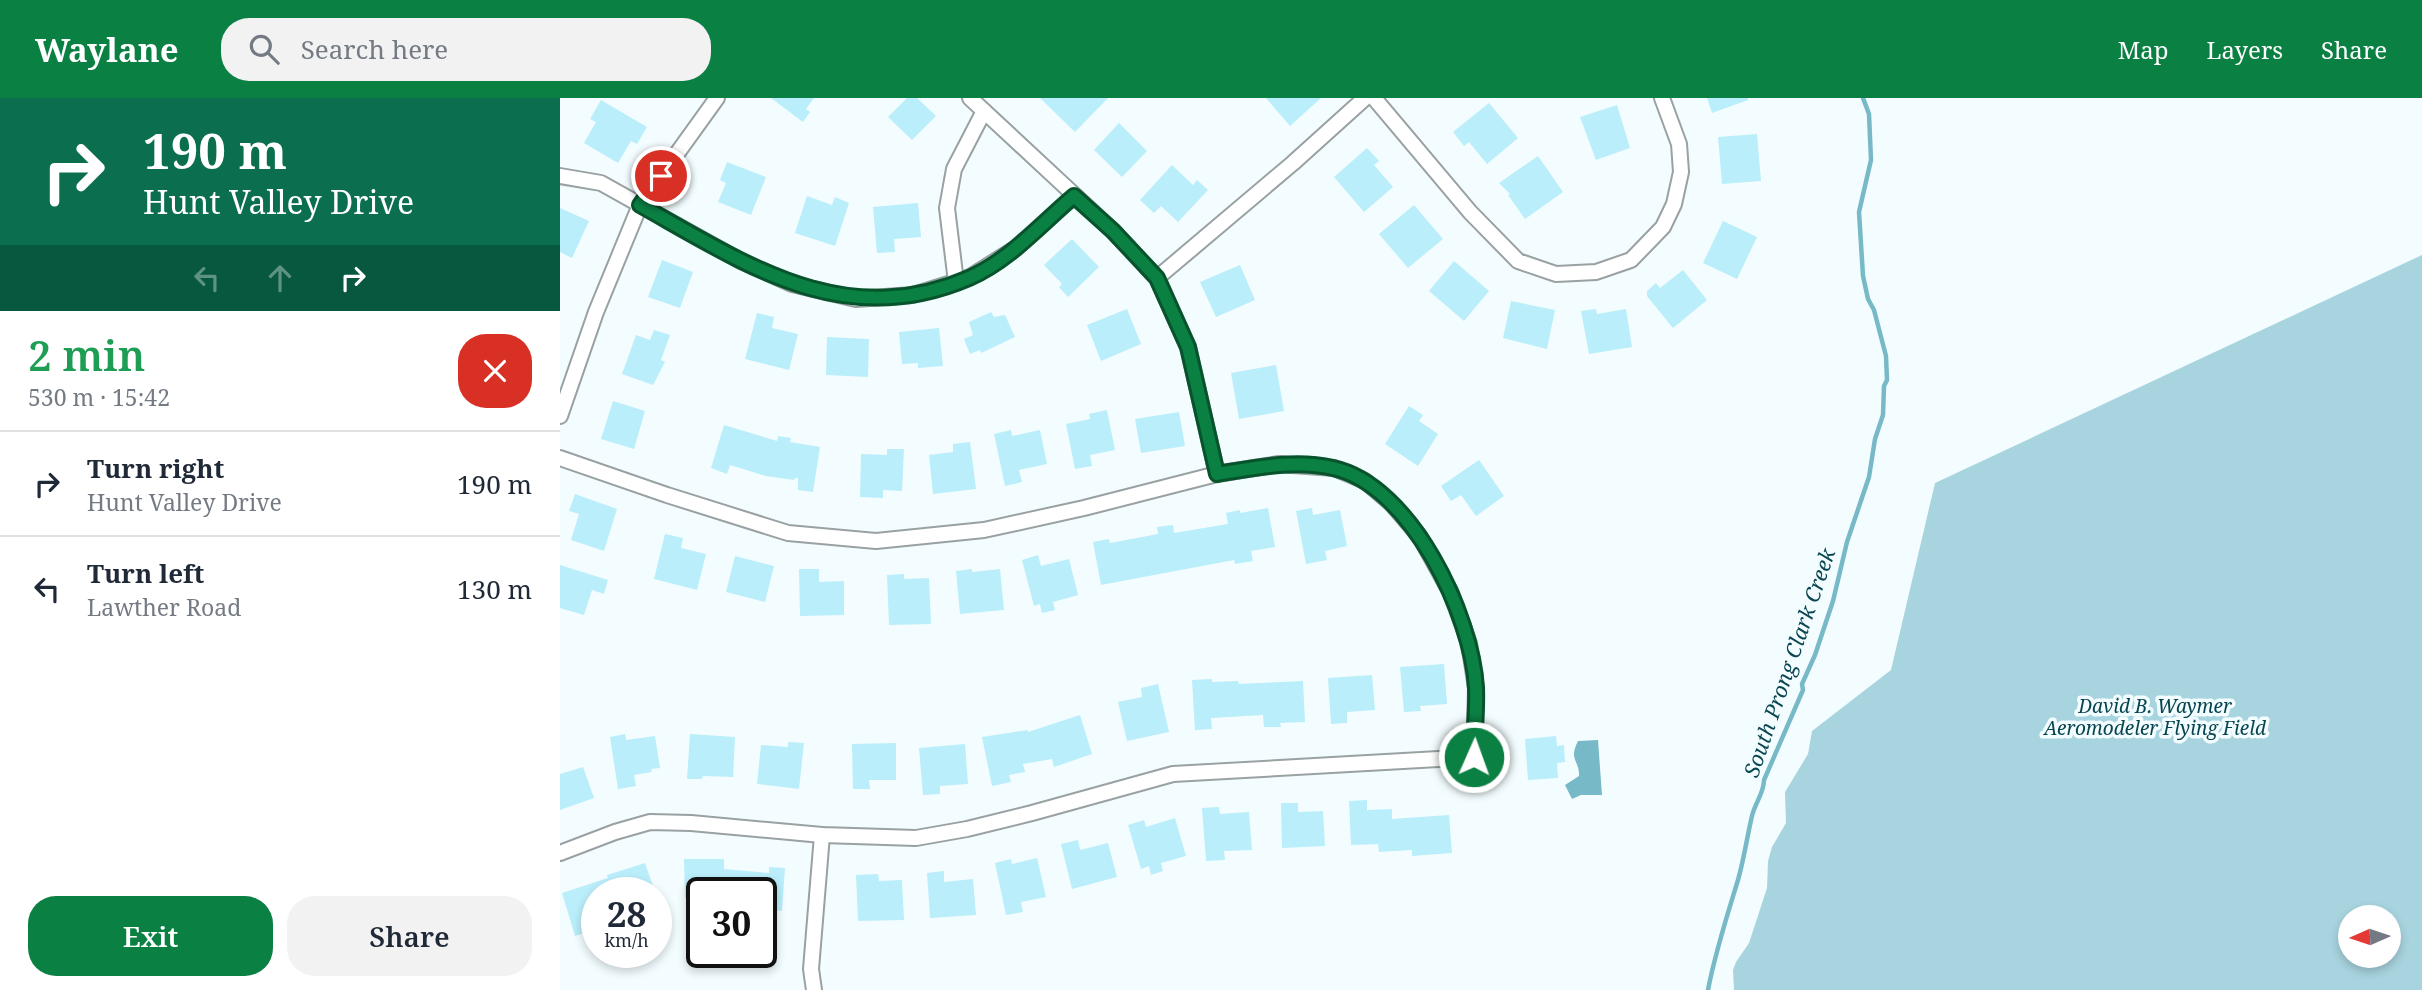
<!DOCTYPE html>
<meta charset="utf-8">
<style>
body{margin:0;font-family:"Noto Serif",serif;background:#f2f2f3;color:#1f2937;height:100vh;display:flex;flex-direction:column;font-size:26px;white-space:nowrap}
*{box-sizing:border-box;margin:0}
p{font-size:23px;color:#747a83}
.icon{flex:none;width:38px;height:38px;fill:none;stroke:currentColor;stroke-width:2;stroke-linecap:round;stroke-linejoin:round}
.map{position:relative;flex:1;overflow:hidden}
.side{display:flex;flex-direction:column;background:#fff;width:560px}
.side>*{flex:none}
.guide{background:#0b6e4f;color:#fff;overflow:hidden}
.needle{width:46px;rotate:267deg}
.buttons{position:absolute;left:1778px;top:807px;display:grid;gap:14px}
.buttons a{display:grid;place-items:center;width:63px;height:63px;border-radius:50%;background:#fff;box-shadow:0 4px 10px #0003;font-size:35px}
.speed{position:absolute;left:21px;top:779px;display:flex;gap:14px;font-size:35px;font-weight:700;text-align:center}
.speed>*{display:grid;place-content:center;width:91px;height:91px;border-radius:50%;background:#fff;box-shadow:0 4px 10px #0003;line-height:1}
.speed small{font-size:18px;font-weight:400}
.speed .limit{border:4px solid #111;border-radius:10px;background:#fff;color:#111}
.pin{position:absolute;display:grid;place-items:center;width:60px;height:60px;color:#fff;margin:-30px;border:4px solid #fff;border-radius:50%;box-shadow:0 2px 7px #0007}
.me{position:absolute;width:77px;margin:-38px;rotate:2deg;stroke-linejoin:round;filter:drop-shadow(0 0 5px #0008)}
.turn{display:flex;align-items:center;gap:24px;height:147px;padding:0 28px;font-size:32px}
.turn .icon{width:91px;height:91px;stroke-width:2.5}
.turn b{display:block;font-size:49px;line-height:60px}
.lanes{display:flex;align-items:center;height:66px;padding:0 28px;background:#0003;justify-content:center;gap:35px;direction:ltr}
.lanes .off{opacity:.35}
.round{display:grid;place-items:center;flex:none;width:74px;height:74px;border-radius:28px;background:#f2f2f3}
.headline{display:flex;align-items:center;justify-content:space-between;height:119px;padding:0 28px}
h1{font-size:42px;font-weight:600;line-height:52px;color:#1e9e55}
.action{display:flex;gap:14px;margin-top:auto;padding:14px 28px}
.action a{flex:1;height:80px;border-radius:28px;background:#0b8043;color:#fff;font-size:28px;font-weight:600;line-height:80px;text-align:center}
.action a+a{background:#f2f2f3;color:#1f2937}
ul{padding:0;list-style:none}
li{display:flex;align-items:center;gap:21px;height:105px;padding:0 28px;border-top:2px solid #e0e1e3}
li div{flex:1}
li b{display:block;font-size:26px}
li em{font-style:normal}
header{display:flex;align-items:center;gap:42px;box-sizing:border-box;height:98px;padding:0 35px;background:#0b8043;color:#fff}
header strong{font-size:33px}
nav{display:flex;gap:38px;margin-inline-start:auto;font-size:24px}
.search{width:490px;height:63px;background:#f2f2f3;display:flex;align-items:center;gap:18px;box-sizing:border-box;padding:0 24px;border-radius:28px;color:#747a83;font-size:26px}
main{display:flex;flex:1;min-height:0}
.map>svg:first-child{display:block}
</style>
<header>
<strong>Waylane</strong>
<div class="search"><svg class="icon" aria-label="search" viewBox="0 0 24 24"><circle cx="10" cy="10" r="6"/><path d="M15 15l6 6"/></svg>Search here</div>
<nav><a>Map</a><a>Layers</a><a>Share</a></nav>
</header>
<main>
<section class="side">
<div class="guide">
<div class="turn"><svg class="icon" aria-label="right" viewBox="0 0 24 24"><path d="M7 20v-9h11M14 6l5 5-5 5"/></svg><div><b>190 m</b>Hunt Valley Drive</div></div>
<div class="lanes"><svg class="icon off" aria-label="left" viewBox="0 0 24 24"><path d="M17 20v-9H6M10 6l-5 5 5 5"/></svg><svg class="icon off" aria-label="ahead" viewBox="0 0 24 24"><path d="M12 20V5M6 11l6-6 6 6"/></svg><svg class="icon" aria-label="right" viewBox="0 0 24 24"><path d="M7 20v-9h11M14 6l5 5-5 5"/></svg></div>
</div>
<div class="headline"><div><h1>2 min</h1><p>530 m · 15:42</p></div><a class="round" style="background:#d93025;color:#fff"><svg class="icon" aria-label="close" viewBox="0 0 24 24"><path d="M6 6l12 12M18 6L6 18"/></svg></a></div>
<ul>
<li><svg class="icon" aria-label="right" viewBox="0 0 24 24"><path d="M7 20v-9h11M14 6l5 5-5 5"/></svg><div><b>Turn right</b><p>Hunt Valley Drive</p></div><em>190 m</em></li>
<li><svg class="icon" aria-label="left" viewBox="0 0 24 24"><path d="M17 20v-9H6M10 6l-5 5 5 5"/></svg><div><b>Turn left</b><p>Lawther Road</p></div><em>130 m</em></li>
</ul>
<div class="action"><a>Exit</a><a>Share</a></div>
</section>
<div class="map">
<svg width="1862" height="892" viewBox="0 0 1862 892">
<rect width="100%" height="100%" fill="#f3fdff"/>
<path fill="#a8d4df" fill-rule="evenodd" d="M1862 157V892H1174L1173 872 1176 864 1189 845 1207 790 1208 763 1212 749 1226 725 1225 694 1248 656 1252 633 1331 572 1375 385ZM1829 819V858H1790V819Z"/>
<path fill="#78b9c8" d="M1038 642 1042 697H1021L1012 701 1005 687 1019 678C1020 663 1008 662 1018 643Z"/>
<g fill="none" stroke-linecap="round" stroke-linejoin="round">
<path stroke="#78b9c8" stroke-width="4.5" d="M1148 892C1155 855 1167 818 1178 782 1184 761 1187 739 1192 718 1195 705 1204 695 1204 682L1243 592 1242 586 1255 557 1273 503 1287 444 1309 379 1315 341 1323 317 1324 288 1327 282 1326 258 1314 212 1308 201 1303 178 1299 114 1311 62 1309 16 1303 0"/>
</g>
<g fill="#baeefa">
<polygon points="211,0 254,0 246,11 250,14 243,24"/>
<polygon points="347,0 357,0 376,18 352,42 328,19"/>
<polygon points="480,0 548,0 515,34"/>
<polygon points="706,0 761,0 730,28"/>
<polygon points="1147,0 1188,0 1188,2 1152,15"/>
<polygon points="41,2 87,29 77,46 71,43 58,65 24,45 36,24 30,21"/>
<polygon points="929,5 958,40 927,66 909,44 904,48 893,34"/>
<polygon points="1057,7 1070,50 1036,62 1020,19"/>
<polygon points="559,25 587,53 562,79 534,52"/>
<polygon points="1197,36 1201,83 1162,86 1158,39"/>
<polygon points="807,50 819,63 814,67 833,89 804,114 774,79"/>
<polygon points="978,58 1003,94 965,121 948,97 950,96 939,85"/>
<polygon points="167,64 206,79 191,117 158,104 166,85 160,82"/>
<polygon points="612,67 633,87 637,82 648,92 618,124 601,108 594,115 580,102"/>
<polygon points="247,98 272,107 275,99 289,105 275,148 235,135"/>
<polygon points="358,105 361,139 334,141 335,154 317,155 313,109"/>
<polygon points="854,107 883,141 848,170 819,136"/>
<polygon points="0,110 29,123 12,160 0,154"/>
<polygon points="1163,123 1197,139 1177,181 1143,165"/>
<polygon points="512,141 539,169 508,199 499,189 502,186 484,167"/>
<polygon points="102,162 133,174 120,210 88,199"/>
<polygon points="894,163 929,193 904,223 869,193"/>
<polygon points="680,167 695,202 656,219 640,184"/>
<polygon points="1123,172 1147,202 1113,230 1087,198 1087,193 1096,185 1100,190"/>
<polygon points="951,203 995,212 987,251 943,240"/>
<polygon points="567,211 581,246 541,263 527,227"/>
<polygon points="1036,211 1037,216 1066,211 1072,249 1029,256 1021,213"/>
<polygon points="431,214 434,219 445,217 455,239 421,255 420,252 410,256 404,241 413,237 409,224"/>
<polygon points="197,215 214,219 212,230 238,236 229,272 185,261"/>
<polygon points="379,230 383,268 358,270 358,265 342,266 339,234"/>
<polygon points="94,232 110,237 101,262 105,264 93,287 62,276 76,237 90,242"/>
<polygon points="267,239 309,241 308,279 266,277"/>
<polygon points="716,267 724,313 679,321 671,275"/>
<polygon points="53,303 85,313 74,351 41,341"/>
<polygon points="849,308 863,317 859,323 878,336 858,368 825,346"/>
<polygon points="547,312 555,352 530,357 532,368 515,371 506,326 530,321 529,316"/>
<polygon points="619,314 625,348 581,355 575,321"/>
<polygon points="164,327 217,343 218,338 231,340 230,344 260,349 253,394 238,392 238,380 235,380 234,382 206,378 170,367 167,376 151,370"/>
<polygon points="451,332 452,338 480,332 487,366 459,372 462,384 445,388 434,336"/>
<polygon points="410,344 416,391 373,396 369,357 393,354 393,346"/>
<polygon points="327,351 344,351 342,393 323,392 323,400 300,399 301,356 327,357"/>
<polygon points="919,362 944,398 916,418 901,397 891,403 881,388"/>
<polygon points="15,396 57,411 44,453 11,442 19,416 9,413"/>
<polygon points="708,410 715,449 691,453 693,463 675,466 674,462 541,487 533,444 549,441 550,445 598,436 597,429 613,427 614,435 668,426 666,415 680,412 680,415"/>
<polygon points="752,410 753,417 780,412 787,448 765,453 767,462 746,466 736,413"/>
<polygon points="105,436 123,440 121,450 146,456 137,492 94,481"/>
<polygon points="478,457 481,468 509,461 518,497 493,504 495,512 482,515 480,506 474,508 462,462"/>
<polygon points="175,458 214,468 205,504 166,494"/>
<polygon points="0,467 48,482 44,496 32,492 24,517 0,510"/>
<polygon points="239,471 259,471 259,484 284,483 284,517 240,518"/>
<polygon points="412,471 412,474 440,471 444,512 400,516 396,473"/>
<polygon points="344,476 344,481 369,480 371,526 329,527 327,477"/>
<polygon points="884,566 887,606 860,608 861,613 844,614 840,569"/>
<polygon points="812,577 815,612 787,614 787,625 771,626 768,580"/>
<polygon points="652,581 652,584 678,583 679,586 743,583 745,624 720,625 721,629 704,629 703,617 651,620 652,631 635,632 632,582"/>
<polygon points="598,586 609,634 567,643 558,604 582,599 581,590"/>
<polygon points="520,617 532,656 494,669 492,661 463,666 465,674 449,677 451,684 432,688 422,639 468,632 468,634"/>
<polygon points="65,636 66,642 95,638 100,670 91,671 92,674 74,677 76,688 58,691 50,639"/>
<polygon points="130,636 175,639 173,679 143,678 142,681 127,681"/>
<polygon points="996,638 997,648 1004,647 1005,664 997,665 998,680 968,682 965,641"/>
<polygon points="228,644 244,645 239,691 197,686 201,647 228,649"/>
<polygon points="336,645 336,682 309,682 310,691 293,691 292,646"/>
<polygon points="405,646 408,686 380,688 380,696 363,697 359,650"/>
<polygon points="23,669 34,700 0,712 0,676"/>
<polygon points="807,702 807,712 832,711 832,721 889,717 892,755 852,758 852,752 819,754 818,746 791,747 789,703"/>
<polygon points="721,705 738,705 738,714 763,713 765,748 722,750"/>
<polygon points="659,709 660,716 689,714 692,752 664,753 665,762 646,763 642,710"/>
<polygon points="615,720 626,758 601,765 603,773 591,777 589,768 581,771 568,727 584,722 586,729"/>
<polygon points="518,742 520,752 548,745 557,779 512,791 501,746"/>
<polygon points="477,760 486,799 461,804 463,814 446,817 435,765 451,761 452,766"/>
<polygon points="124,761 164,761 164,771 209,775 209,769 225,770 222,813 201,811 201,794 142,794 142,800 125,800"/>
<polygon points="85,765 95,794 37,794 37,831 15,838 2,795 48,780 47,777"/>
<polygon points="384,773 384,784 413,781 416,817 370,820 367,775"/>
<polygon points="318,776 319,783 342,782 344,822 298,823 296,777"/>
</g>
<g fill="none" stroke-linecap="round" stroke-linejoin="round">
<defs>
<g id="street">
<polyline points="410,0 553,133 597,180 628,249 657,376"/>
<polyline points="814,0 910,114 958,163 996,176 1036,174 1071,162 1103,129 1114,106 1121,74 1119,46 1102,0"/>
<polyline points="0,78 41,85 181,163 232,186 296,201 353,197 410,179 456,150 514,98"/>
<polyline points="597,180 733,65 805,0"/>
<polyline points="396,184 387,110 394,71 424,13"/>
<polyline points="0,318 36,214 80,107 157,0"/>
<polyline points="0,360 107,397 228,435 316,443 424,432 524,410 657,376 719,366 774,370 805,383 832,406 860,439 891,495 909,545 916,590 914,659 613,676 472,715 407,731 356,740 262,737 131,725 90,724 55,734 0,755"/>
<polyline points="254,892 251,871 262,737"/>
</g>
</defs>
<use href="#street" stroke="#99a1a3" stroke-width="18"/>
<use href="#street" stroke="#fff" stroke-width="14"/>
</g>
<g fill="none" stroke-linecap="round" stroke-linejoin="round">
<defs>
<path id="route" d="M101 78 80 107C187 167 284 234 409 180 450 162 481 126 514 98L553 133 597 180 628 249 657 376C695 370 734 361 773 370 851 387 912 517 916 590 917 613 914 636 914 659"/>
</defs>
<use href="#route" stroke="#07532c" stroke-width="18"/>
<use href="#route" stroke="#0b8043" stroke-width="12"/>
</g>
<g text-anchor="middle" stroke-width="7" stroke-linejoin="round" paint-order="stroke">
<g font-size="19" font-style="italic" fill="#06444f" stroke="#f3fdff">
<text x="1595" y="615">David B. Waymer<tspan x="1595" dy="22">Aeromodeler Flying Field</tspan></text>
</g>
<g font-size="21" font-style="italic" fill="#0b4752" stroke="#f3fdff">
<text transform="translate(1230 565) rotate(-71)" y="7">South Prong Clark Creek</text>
</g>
</g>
</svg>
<div class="buttons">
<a><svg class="needle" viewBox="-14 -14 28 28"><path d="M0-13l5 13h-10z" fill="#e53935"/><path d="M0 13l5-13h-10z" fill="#747a83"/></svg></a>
</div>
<div class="speed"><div>28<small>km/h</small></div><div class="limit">30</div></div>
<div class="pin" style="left:101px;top:78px;background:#d93025"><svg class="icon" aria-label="arrive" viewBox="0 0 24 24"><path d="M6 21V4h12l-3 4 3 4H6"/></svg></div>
<svg class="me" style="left:914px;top:659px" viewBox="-20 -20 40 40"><circle r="17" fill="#0b8043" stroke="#fff" stroke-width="3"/><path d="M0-11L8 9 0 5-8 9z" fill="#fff"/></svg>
</div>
</main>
